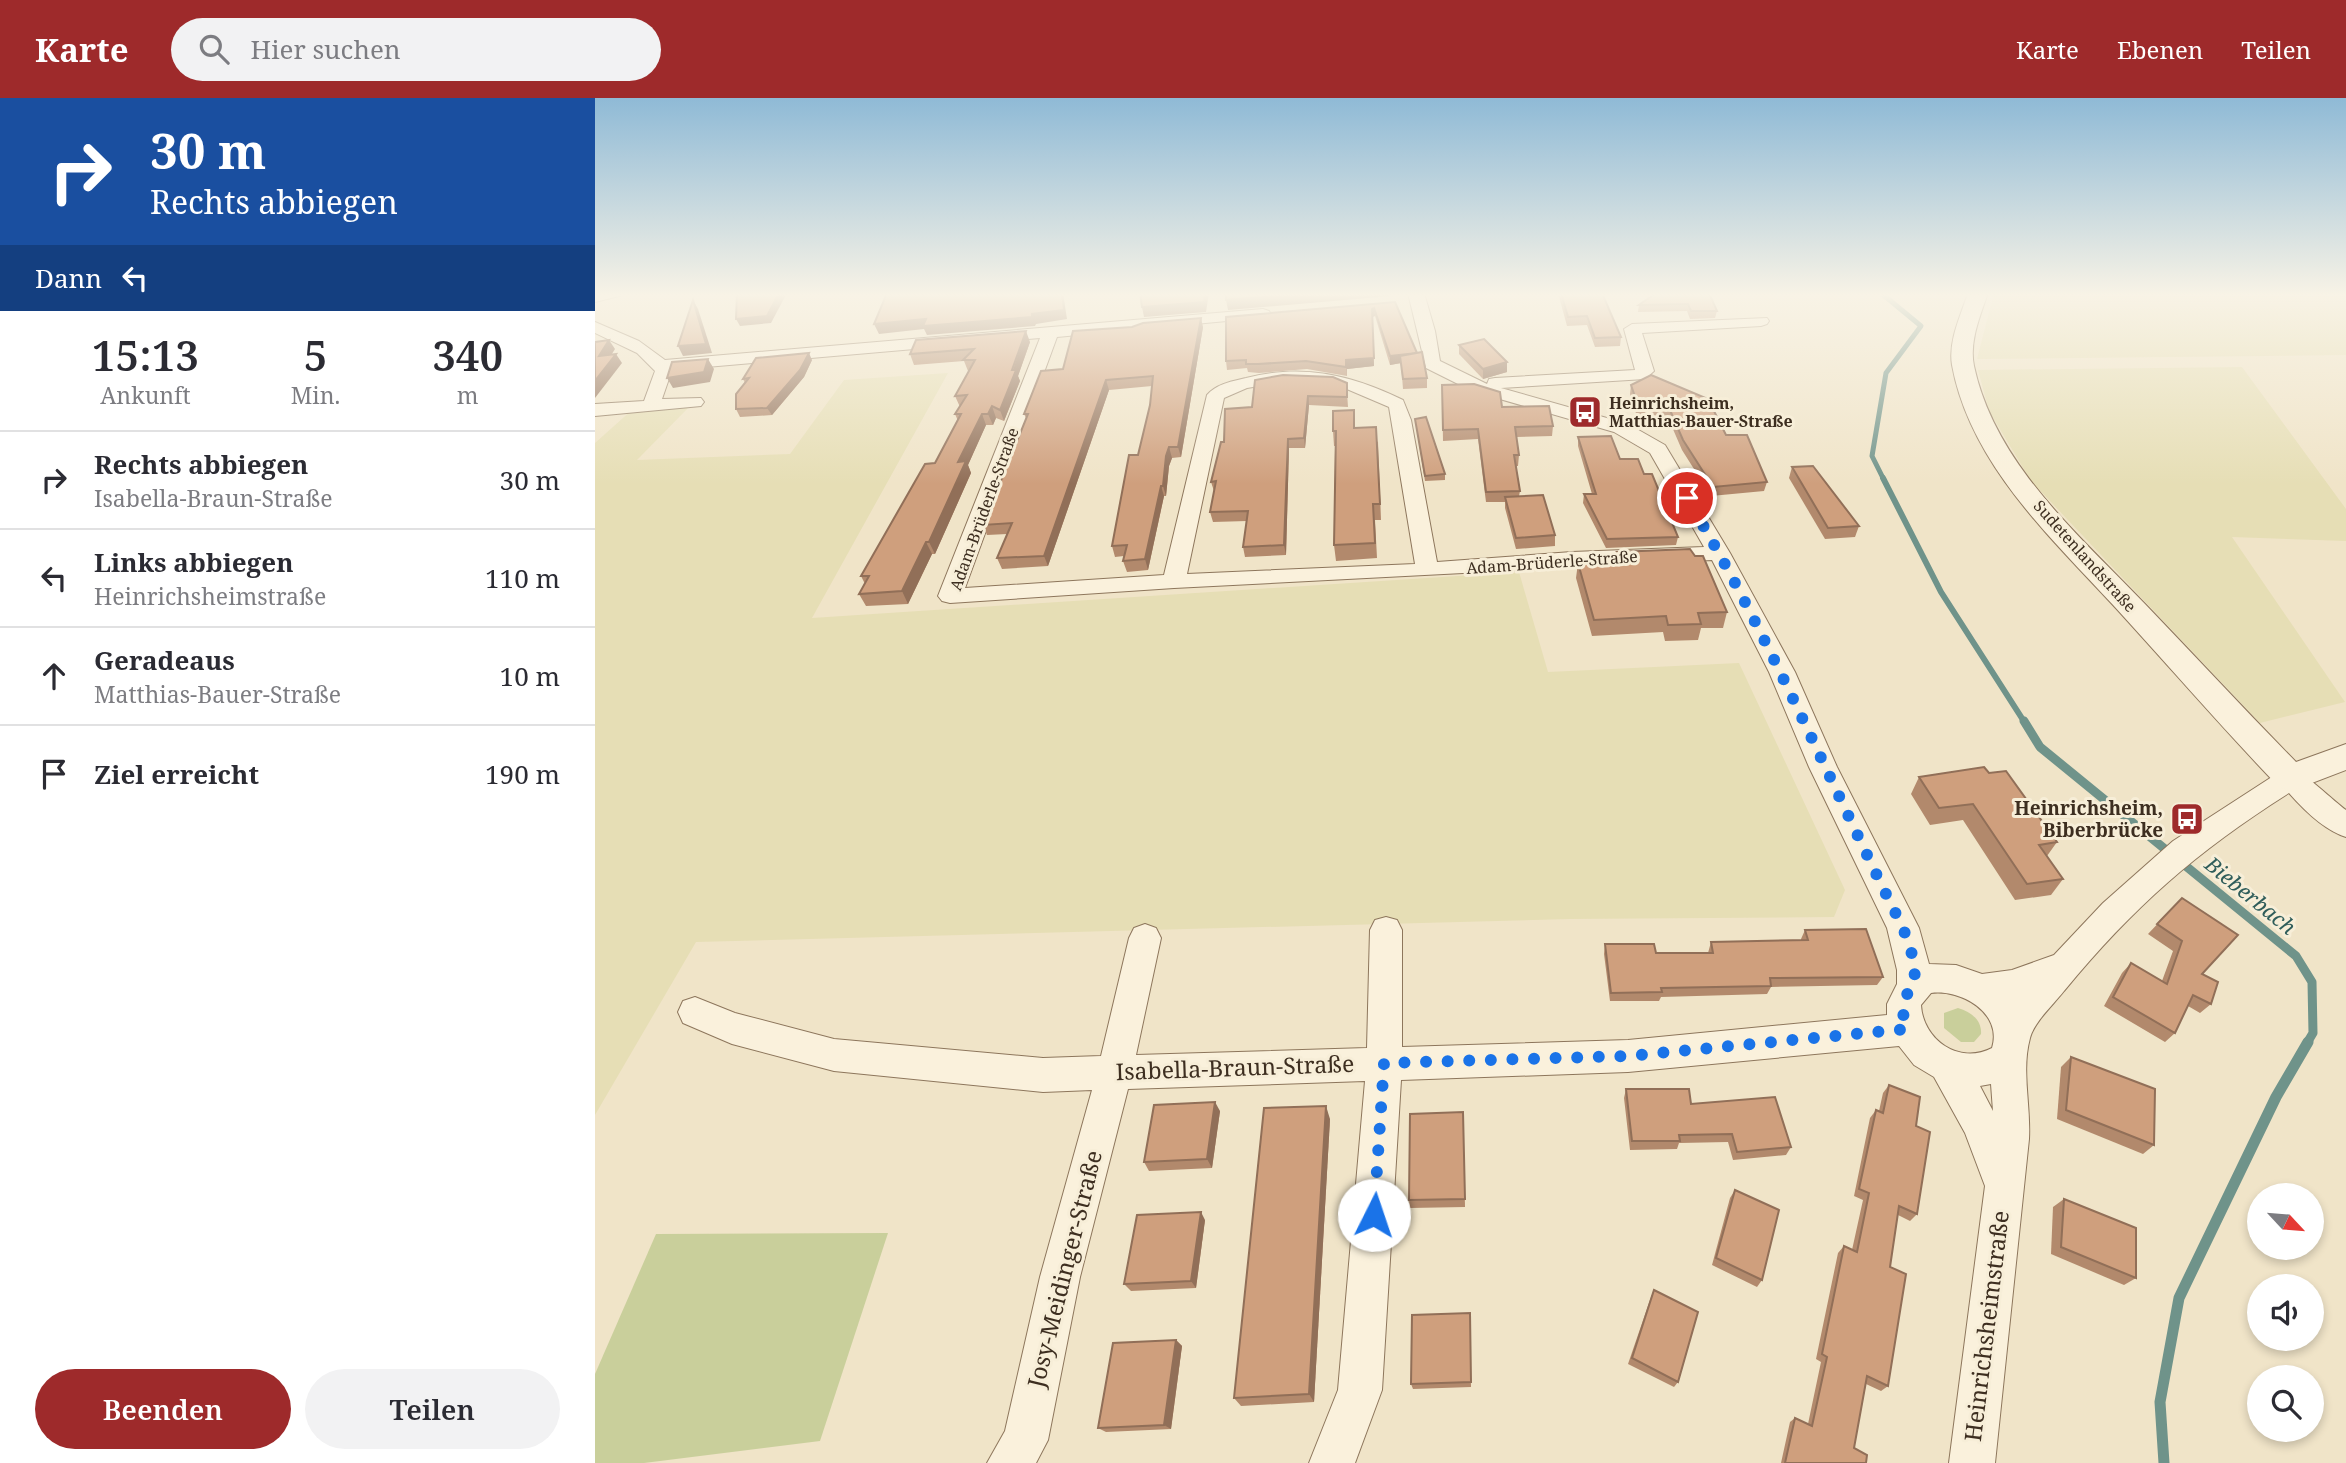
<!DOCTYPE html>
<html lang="de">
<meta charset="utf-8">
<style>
body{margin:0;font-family:"Noto Serif",serif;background:#f2f2f3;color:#2b2b33;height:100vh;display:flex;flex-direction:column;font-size:26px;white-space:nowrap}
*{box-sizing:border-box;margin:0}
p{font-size:23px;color:#7c7c81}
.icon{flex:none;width:38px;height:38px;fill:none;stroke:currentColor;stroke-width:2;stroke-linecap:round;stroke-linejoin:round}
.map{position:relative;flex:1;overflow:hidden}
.panel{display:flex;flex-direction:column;background:#fff;width:595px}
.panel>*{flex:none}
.banner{background:#1a4fa0;color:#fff;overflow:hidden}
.needle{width:46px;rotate:116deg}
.fabs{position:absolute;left:1652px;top:1085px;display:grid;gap:14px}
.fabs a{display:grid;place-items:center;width:77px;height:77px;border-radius:50%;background:#fff;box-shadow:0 4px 10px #0003;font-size:35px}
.pin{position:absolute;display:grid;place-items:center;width:60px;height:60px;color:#fff;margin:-30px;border:4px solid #fff;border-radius:50%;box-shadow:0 2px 7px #0007}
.me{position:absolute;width:77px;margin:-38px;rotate:4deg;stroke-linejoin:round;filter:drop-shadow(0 0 5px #0008)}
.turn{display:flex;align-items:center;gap:24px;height:147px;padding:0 35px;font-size:32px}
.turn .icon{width:91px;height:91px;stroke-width:2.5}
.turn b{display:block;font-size:49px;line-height:60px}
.then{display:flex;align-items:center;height:66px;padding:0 35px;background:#0003;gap:14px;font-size:26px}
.eta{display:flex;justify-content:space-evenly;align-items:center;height:119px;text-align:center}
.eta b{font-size:42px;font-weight:600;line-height:49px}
.primary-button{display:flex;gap:14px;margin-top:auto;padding:14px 35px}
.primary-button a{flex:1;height:80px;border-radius:42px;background:#9e2a2b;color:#fff;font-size:28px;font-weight:600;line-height:80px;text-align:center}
.primary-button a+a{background:#f2f2f3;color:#2b2b33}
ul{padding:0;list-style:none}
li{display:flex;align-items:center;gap:21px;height:98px;padding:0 35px;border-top:2px solid #e1e1e2}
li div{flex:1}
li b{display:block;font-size:26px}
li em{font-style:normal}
header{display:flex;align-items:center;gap:42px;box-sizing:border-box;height:98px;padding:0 35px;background:#9e2a2b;color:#fff}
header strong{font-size:33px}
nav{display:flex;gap:38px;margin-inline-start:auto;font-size:24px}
.search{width:490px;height:63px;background:#f2f2f3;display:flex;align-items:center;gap:18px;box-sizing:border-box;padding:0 24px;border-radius:38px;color:#7c7c81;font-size:26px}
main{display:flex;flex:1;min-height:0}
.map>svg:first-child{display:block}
</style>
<header>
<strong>Karte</strong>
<div class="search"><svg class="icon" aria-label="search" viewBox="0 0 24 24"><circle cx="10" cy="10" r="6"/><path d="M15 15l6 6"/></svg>Hier suchen</div>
<nav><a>Karte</a><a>Ebenen</a><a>Teilen</a></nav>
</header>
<main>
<section class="panel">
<div class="banner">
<div class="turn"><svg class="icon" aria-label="right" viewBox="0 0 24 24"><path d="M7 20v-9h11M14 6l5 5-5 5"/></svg><div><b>30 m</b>Rechts abbiegen</div></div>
<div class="then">Dann<svg class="icon" aria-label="left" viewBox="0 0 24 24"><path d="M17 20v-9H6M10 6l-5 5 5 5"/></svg></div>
</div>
<div class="eta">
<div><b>15:13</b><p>Ankunft</p></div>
<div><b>5</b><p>Min.</p></div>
<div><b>340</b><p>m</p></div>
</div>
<ul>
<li><svg class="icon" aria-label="right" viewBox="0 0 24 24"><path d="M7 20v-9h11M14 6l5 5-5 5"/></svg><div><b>Rechts abbiegen</b><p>Isabella-Braun-Straße</p></div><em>30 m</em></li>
<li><svg class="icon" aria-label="left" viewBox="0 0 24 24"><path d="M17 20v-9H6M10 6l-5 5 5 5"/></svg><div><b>Links abbiegen</b><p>Heinrichsheimstraße</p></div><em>110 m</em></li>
<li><svg class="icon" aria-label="ahead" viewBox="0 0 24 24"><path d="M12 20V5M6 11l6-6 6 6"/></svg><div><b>Geradeaus</b><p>Matthias-Bauer-Straße</p></div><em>10 m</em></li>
<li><svg class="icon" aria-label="arrive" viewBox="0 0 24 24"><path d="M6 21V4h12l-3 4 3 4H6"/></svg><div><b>Ziel erreicht</b></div><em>190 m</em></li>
</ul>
<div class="primary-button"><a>Beenden</a><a>Teilen</a></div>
</section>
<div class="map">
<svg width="1751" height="1365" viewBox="0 0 1751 1365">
<rect width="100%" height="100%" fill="#f0e4c8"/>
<g fill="#e6deb5">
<polygon points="1399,195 1751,195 1751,257 1382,261"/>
<polygon points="1647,269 1751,411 1751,443 1637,439 1750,604 1665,625 1436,383 1394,313 1383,272"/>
<polygon points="353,275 217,520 924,474 953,574 1144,565 1250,792 1239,819 975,821 101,844 0,1017 0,345 38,311 97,306 42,362 195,356 249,282"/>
</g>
<g fill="#c9cf9b">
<path d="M1363 910C1376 914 1387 922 1386 936L1379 944H1366L1349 930V915Z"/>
<polygon points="293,1135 225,1343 49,1365 0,1365 0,1276 61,1136"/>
</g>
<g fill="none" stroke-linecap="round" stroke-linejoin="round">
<polyline stroke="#6f938a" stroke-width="5" points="1286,195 1326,228 1291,275 1277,358 1289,382"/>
<polyline stroke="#6f938a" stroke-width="6" points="1288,380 1346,494 1430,625"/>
<polyline stroke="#6f938a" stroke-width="9" points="1429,623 1445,649 1701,858 1717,884 1718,935 1712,945"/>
<polyline stroke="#6f938a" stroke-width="11" points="1569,1365 1565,1304 1584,1200 1681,999 1713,944"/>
<defs>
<g id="minor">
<polygon points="0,195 27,195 24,198 0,204"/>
<path d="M813 195H829L840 233 845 263 892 286 894 281 900 280 1040 272 1029 231 1037 226 1172 220 1174 223 1172 226 1166 228 1047 235 1059 273 1050 281 906 290 1033 326 1070 347 1135 455 1200 574 1242 669 1324 830 1334 866 1361 867 1387 876 1417 872 1459 857 1508 805 1578 743 1686 673C1689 672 1695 670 1697 670 1705 671 1741 705 1751 712V739C1729 732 1709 712 1694 695 1602 753 1538 809 1469 893 1459 906 1439 924 1435 940 1426 973 1436 1007 1434 1041L1400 1365H1354L1390 1088 1370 1035 1339 979 1319 967 1304 948 1033 974 806 982 787 1292 760 1365H714L743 1292 770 983 533 991 485 1179 453 1342 441 1365H392L410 1333 445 1179 497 992 448 994 239 973 137 946 88 925 83 914 88 903 100 899 140 915 239 941 448 960 506 958 534 840 539 830 550 826 561 830 566 840 541 957 772 950 775 832 780 822 791 819 802 822 807 832V949L1033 942 1292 917V906L1302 886V872L1292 830 1214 669 1174 574 1117 462 579 490 355 505 347 503 343 498 445 240 77 272 67 301 106 300 109 304 106 308 0 318V306L49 303 60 273 42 255 0 235V224L44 243 70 262 668 211 674 213 676 216 674 219 462 239 370 490 569 477 612 297C621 286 638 283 651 280 708 265 757 277 808 302L816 322 842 464 977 454 1109 449 1055 355 1019 334 877 293 831 270ZM689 284 740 286 794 309 820 466 592 476 629 300 652 290ZM1336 895C1366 891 1408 915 1397 950 1364 967 1328 942 1326 907ZM1396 986 1398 1013 1385 988Z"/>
</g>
<path id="tertiary" d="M1373 195H1393C1385 218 1374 244 1379 268 1400 366 1484 437 1550 506 1601 559 1650 612 1701 664L1751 646V672L1696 693 1684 689C1631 634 1581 576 1529 519 1463 446 1376 370 1357 267 1353 243 1366 217 1373 195Z"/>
</defs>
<use href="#minor" stroke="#8d765c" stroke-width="2"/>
<use href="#tertiary" stroke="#8d765c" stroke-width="2"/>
<use href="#minor" fill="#faf1dc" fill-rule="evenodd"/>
<use href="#tertiary" fill="#faf1dc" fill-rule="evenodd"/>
</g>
<g fill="#b2896c">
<polygon points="963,195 1007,195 1026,239 1025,248 1000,249 992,227 972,228"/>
<polygon points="1061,195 1122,213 1120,220 1095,221 1092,213 1043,214 1044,207"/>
<polygon points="800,204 832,280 832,290 808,291 806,265 795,267 780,218 777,219 779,268 752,271 752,278 712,271 664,275 653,274 652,270 632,272 631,263"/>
<polygon points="608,229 586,359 577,360 574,368 571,398 569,398 553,472 532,474 528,463 529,458 520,459 517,448 543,357 555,307 557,288 514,292 453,468 407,471 402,460 412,436 392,437 388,427 431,320 429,316 468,271"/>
<polygon points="435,244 423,278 425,283 409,323 401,320 398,327 391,327 373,367 376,375 340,456 337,456 313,506 271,508 264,496 270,486 266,478 340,365 363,323 360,316 365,309 360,298 374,273 373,273 369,263 319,267 315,256"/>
<polygon points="864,247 912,274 888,281 864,256"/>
<polygon points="217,262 209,279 177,317 145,319 141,311 150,285 148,281"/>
<polygon points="660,282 752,294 753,309 714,307 710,350 694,350 691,457 650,459 648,449 652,423 618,424 615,414 619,393 616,384 629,344 657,309"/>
<polygon points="847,287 958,328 957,338 921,339 924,357 923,368 921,368 925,393 924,398 960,437 960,448 921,451 910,410 910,404 891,404 883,341 848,343"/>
<polygon points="1036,287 1131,337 1172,384 1169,393 1116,398 1087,352 1074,322 1043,322 1035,296"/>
<polygon points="820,321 850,376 850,382 830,383"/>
<polygon points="760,330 783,344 786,422 780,422 782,460 741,463 739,447 740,348 739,348 738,333"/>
<polygon points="983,339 1025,361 1049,376 1083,439 1081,447 1011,450 988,405 989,396 997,396 983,348"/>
<polygon points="1197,369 1264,428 1260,439 1230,441 1194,380"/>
<polygon points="1022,454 1132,514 1128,530 1106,530 1103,542 1070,543 1068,534 997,538 981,480 983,465 1021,463"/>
<polygon points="1394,675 1462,744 1452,758 1468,781 1456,797 1420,802 1368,722 1335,727 1316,696 1324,679"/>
<polygon points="1587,800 1616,906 1605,915 1593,908 1580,935 1570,944 1509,908 1527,875 1536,865 1567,883 1578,853 1553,836"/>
<polygon points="1210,832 1288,879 1282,887 1176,889 1172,896 1066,899 1064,903 1015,903 1009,856 1010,846 1061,855 1113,855 1116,844 1206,842 1206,841"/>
<polygon points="1476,959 1559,1047 1548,1056 1462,1021 1466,969"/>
<polygon points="1294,987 1321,1028 1322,1116 1315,1123 1303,1117 1295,1169 1293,1288 1286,1293 1271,1286 1259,1350 1271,1365 1186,1365 1195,1324 1200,1320 1213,1326 1226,1264 1221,1261 1243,1155 1249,1148 1257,1152 1268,1102 1259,1098 1275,1020 1281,1012 1284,1013 1288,995"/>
<polygon points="1031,991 1096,1006 1196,1049 1191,1057 1138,1062 1133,1044 1084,1045 1082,1051 1035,1052 1029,1000"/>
<polygon points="625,1013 617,1070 554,1073 549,1064"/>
<polygon points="868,1014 870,1109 815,1110 814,1102"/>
<polygon points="735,1021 719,1304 646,1308 639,1300"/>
<polygon points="1140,1092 1167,1182 1162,1189 1117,1167 1135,1100"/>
<polygon points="1469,1101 1541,1180 1529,1187 1456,1156 1458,1109"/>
<polygon points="610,1122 601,1190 536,1193 529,1186"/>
<polygon points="1059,1192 1083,1284 1079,1289 1033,1266 1056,1199"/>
<polygon points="875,1215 876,1289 818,1291 816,1286"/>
<polygon points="581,1242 587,1248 576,1331 511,1334 503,1330"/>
</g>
<g fill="#916f58">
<polygon points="184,195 192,195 176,225 145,228 141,221"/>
<polygon points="467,195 468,195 472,221 441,226 440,228 332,237 329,231 284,236 279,226 331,221 437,216"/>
<polygon points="610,195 614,195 611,214 549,219 547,209"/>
<polygon points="717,195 796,195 796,198 633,212 631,202"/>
<polygon points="98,202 103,211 117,255 88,258 83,248"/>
<polygon points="779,210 780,218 777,219 779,268 752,271 752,278 751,262 777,211"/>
<polygon points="606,220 608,229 586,359 583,349"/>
<polygon points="431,233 435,244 423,278 425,283 409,323 405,312"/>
<polygon points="14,242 20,251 10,267 4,258"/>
<polygon points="214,255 217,262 209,279 177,317 172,310"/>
<polygon points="822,255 806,265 795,267 795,258"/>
<polygon points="21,256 27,265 0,300 0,283"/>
<polygon points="113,261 119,271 115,284 78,290 72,280"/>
<polygon points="912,264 912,274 888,281 888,271"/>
<polygon points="511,282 514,292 453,468 449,458"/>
<polygon points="713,298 714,307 710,350 709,340"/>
<polygon points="397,308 401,320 398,327 393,316"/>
<polygon points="387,316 391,327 373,367 376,375 340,456 334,444 363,364"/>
<polygon points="693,341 694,350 691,457 689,447"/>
<polygon points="574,349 577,360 574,368 571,398 568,388 571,358"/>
<polygon points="566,388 569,398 553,472 550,461"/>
<polygon points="331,444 337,456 313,506 307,493"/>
<polygon points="620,1004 625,1013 617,1070 612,1061"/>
<polygon points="731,1008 735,1021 719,1304 714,1296"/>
<polygon points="606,1114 610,1122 601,1190 596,1183"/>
<polygon points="581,1242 587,1248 576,1331 569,1327"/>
</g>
<g fill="#cf9f7d" stroke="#916f58" stroke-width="2">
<polygon points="142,195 184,195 172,218 141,221"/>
<polygon points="292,195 467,195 469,212 437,216 437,219 328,228 331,221 279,226"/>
<polygon points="545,195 610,195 609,204 547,209"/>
<polygon points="631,195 717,195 631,202"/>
<polygon points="966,195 1007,195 1026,239 1000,240 992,218 973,219"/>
<polygon points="1061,195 1114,195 1122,213 1096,213 1093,206 1044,207"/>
<polygon points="98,202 111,246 83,248"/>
<polygon points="800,204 822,255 795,258 779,210 777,211 779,260 751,262 751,269 711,263 663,266 651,266 651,262 631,263 631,219"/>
<polygon points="606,220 583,349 574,349 571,358 568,388 566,388 550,461 528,463 532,447 517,448 534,357 543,357 555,307 558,278 511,282 449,458 402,460 417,425 388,427 433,316 429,316 446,273 468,271 478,233 537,229 548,225"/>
<polygon points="431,233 417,272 421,272 405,312 397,308 393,316 387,316 363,364 371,363 334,444 331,444 307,493 264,496 274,478 266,478 330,366 340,365 366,316 360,316 372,297 360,298 380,262 368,262 379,251 315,256 321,242"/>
<polygon points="889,241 912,264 888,271 864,247"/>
<polygon points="14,242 4,258 21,256 0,283 0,244"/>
<polygon points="827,254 832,280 808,281 805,258"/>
<polygon points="214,255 205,272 172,310 141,311 141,296 154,280 148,281 161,260"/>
<polygon points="113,261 109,274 72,280 77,264"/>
<polygon points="688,277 738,279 752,285 752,299 713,298 709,340 693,341 689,447 648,449 653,413 615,414 621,383 616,384 626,344 629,344 630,311 657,309 660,282"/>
<polygon points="1056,277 1113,301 1131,337 1152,337 1172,384 1118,389 1088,342 1075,312 1045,313 1036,287"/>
<polygon points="879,286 905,294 907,309 954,308 958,328 920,329 924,357 919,357 925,393 891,394 883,331 848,332 847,287"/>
<polygon points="759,312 759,330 781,329 785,406 778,406 780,445 739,447 741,333 738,333 738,313"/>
<polygon points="831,319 850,376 830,378 820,321"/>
<polygon points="1016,338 1025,361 1043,361 1049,376 1057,376 1083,439 1012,441 989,396 1001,396 983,339"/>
<polygon points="1218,368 1264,428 1233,430 1197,369"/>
<polygon points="948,397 960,437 921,440 910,399"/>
<polygon points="1095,451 1100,458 1108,458 1132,514 1103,515 1106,526 1073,527 1071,518 999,522 983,465 1027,462 1022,454"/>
<polygon points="1389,669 1394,675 1411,673 1462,744 1444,747 1468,781 1432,786 1378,706 1344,710 1324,679"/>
<polygon points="1587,800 1643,837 1607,876 1623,884 1616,906 1598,897 1580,935 1518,899 1536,865 1572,886 1587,843 1562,826"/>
<polygon points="1271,831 1288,879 1175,880 1176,888 1066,890 1067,894 1016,895 1010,846 1059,846 1061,855 1118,855 1116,844 1213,842 1210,832"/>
<polygon points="1476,959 1560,991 1559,1047 1471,1012"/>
<polygon points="1294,987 1325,999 1321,1028 1335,1034 1322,1116 1304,1108 1295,1169 1311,1176 1293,1288 1272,1278 1259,1350 1272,1357 1271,1365 1190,1365 1200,1320 1217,1328 1232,1259 1227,1256 1249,1148 1262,1154 1274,1095 1264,1091 1281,1012 1288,1015"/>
<polygon points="1031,991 1094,991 1096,1006 1180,999 1196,1049 1142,1054 1137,1036 1084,1037 1085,1043 1037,1043"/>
<polygon points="620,1004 612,1061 549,1064 559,1007"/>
<polygon points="731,1008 714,1296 639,1300 669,1010"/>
<polygon points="868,1014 870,1101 814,1102 815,1016"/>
<polygon points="1140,1092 1184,1112 1167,1182 1121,1160"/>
<polygon points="1469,1101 1541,1130 1541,1180 1466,1149"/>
<polygon points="606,1114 596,1183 529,1186 542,1117"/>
<polygon points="1059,1192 1103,1214 1083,1284 1037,1260"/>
<polygon points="875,1215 876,1284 816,1286 817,1217"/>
<polygon points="581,1242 569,1327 503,1330 518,1245"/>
</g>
<linearGradient id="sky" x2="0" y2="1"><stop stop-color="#8fbad6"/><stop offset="0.51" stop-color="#f8f3e6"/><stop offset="1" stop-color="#f8f3e6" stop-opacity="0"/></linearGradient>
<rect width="1751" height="386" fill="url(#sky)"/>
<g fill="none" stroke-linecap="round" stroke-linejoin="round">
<path stroke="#1a73e8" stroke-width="12" stroke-dasharray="0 21.6" d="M779 1117 789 965 1033 958 1312 931C1309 920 1305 910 1311 899 1313 893 1317 890 1319 884 1322 865 1314 847 1308 830 1235 686 1175 538 1092 400"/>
</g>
<defs>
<symbol id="bus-square" viewBox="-11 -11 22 22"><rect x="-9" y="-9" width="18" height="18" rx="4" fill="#9e2a2b" stroke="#f7eed8"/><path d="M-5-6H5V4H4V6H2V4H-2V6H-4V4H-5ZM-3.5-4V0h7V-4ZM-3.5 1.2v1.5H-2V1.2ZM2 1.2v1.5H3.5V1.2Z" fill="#fff"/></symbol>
</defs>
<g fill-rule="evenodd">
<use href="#bus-square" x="971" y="295" width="38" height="38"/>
<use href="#bus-square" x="1573" y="702" width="38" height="38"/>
</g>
<g text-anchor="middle" stroke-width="6" stroke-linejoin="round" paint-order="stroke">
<g font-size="16" font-weight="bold" fill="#3d2e20" stroke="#f7eed8" text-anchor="start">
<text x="1014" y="311">Heinrichsheim,<tspan x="1014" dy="18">Matthias-Bauer-Straße</tspan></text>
</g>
<g font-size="16" fill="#3d2e20" stroke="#f7eed8">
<text transform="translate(389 411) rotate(-70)" y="6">Adam-Brüderle-Straße</text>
<text transform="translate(1490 458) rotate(48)" y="6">Sudetenlandstraße</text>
<text transform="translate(957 464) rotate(-4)" y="6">Adam-Brüderle-Straße</text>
</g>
<g font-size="19" font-weight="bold" fill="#3d2e20" stroke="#f7eed8" text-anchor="end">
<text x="1568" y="717">Heinrichsheim,<tspan x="1568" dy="22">Biberbrücke</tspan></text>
</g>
<g font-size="21" font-style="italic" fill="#2f5d5a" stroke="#f7eed8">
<text transform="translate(1655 798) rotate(39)" y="7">Bieberbach</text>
</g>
<g font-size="23" fill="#3d2e20" stroke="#f7eed8">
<text transform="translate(640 970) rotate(-2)" y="8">Isabella-Braun-Straße</text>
<text transform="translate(470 1171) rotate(-76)" y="8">Josy-Meidinger-Straße</text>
<text transform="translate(1392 1228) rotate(-83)" y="8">Heinrichsheimstraße</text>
</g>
</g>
</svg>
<div class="fabs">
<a><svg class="needle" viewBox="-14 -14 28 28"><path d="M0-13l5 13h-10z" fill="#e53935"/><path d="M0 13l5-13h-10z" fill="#7c7c81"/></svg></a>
<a><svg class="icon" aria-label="sound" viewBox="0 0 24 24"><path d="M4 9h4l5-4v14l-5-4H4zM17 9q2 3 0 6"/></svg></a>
<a><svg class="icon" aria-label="search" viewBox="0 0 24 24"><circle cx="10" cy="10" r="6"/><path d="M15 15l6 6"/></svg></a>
</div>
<div class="pin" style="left:1092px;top:400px;background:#d93025"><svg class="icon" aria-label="arrive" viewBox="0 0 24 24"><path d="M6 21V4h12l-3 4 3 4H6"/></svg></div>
<svg class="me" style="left:779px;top:1117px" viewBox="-20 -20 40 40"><circle r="19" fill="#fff"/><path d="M0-13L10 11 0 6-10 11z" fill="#1a73e8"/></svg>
</div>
</main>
